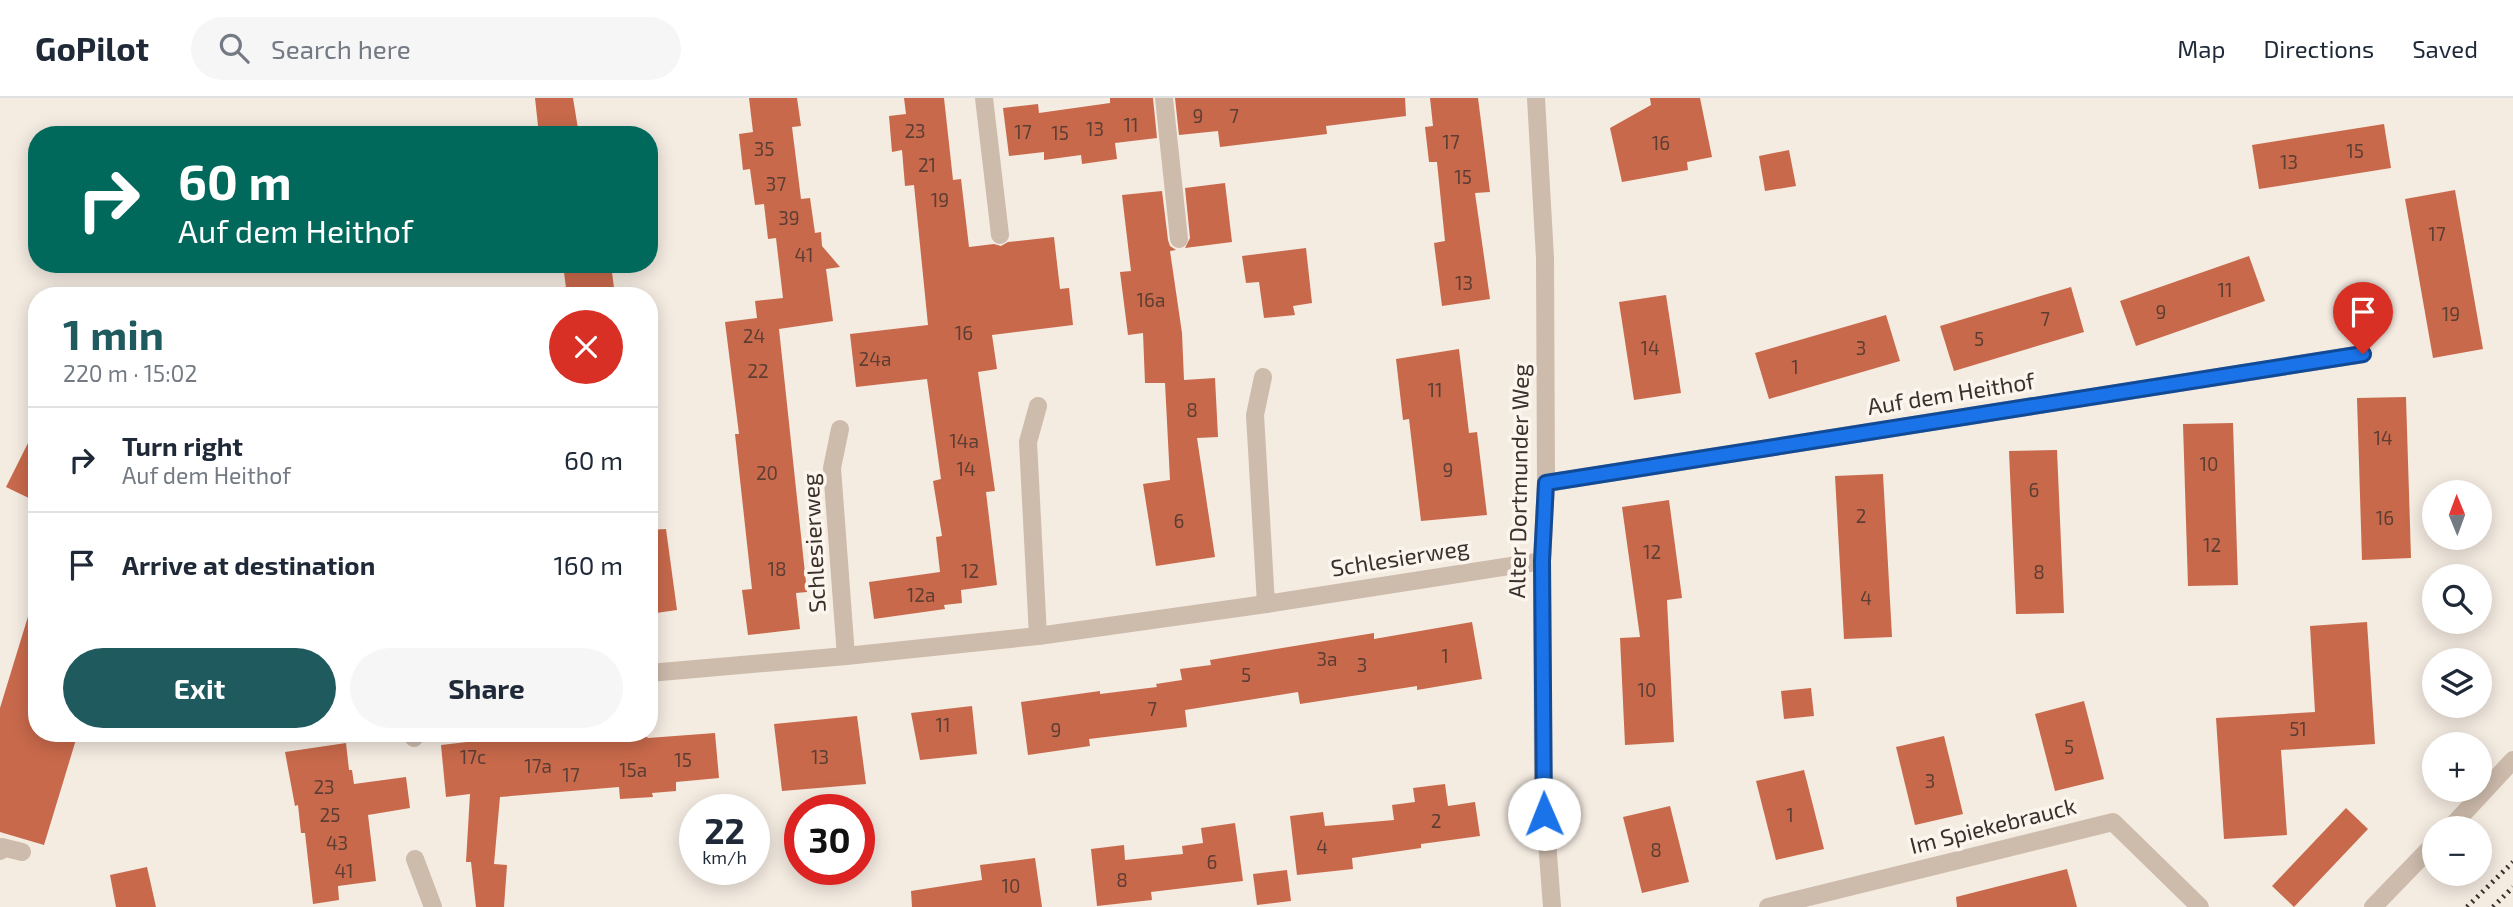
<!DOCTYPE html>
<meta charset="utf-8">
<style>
body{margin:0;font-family:"Exo 2",sans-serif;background:#f6f6f7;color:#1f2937;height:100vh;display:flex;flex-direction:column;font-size:26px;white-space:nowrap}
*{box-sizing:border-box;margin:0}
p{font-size:23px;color:#747a83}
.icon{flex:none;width:38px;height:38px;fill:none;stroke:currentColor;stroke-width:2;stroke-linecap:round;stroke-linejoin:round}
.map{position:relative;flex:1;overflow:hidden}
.side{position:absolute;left:28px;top:189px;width:630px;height:455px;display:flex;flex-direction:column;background:#fff;border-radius:28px;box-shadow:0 4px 18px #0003}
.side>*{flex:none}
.banner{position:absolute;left:28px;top:28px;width:630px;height:147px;border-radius:28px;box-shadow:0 4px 18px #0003;background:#00695c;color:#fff;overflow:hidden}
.needle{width:46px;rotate:359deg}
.buttons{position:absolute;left:2422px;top:382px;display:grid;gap:14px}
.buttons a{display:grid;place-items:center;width:70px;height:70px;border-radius:50%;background:#fff;box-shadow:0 4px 18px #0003;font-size:35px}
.speed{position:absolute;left:679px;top:696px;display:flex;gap:14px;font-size:35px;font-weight:700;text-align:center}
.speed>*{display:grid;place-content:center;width:91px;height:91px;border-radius:50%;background:#fff;box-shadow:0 4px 18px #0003;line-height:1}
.speed small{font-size:18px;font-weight:400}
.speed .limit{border:10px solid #d22;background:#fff;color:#111}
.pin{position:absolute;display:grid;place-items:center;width:60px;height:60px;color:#fff;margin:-72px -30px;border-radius:50% 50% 50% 0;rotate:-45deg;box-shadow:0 0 7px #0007}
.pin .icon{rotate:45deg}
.me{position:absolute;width:77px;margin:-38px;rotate:359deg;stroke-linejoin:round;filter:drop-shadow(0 0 5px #0008)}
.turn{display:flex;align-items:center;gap:24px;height:147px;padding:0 35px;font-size:32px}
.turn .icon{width:91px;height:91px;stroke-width:2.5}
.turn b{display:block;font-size:49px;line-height:60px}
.round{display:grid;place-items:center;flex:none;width:74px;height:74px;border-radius:37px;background:#f6f6f7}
.headline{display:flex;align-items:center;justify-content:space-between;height:119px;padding:0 35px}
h1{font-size:42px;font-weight:700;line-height:52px;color:#1f5a5e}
.cta{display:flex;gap:14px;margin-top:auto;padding:14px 35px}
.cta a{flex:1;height:80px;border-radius:42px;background:#1f5a5e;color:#fff;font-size:28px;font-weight:700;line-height:80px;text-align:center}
.cta a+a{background:#f6f6f7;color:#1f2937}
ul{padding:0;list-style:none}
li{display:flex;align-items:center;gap:21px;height:105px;padding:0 35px;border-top:2px solid #e0e1e3}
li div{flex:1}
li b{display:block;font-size:26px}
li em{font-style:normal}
header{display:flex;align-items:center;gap:42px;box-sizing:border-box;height:98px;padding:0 35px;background:#fff;border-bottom:2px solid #e0e1e3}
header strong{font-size:33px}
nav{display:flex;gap:38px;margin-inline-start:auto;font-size:24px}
.search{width:490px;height:63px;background:#f6f6f7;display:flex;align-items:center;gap:18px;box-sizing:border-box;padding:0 24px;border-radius:38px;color:#747a83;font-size:26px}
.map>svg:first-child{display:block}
</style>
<header>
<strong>GoPilot</strong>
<div class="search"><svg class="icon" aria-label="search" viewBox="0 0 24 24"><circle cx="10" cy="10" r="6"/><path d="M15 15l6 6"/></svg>Search here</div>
<nav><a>Map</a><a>Directions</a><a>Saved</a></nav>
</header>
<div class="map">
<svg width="2513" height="809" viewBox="0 0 2513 809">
<rect width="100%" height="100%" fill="#f4ebe1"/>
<g fill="#c8694b">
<polygon points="535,0 573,0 579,37 539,37"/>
<polygon points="749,0 797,0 801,28 792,29 801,101 810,100 815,135 821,134 822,148 840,169 826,171 833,223 779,231 807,494 796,495 800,531 748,537 742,492 752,491 735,336 739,336 725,224 757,220 755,203 783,200 776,140 768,141 764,106 755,107 750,71 743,72 739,36 753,34"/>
<polygon points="904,0 944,0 953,82 961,81 969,149 994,146 1001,148 1008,144 1054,139 1060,191 1069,190 1073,227 992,237 997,271 978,274 995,393 986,394 997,487 961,492 962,505 944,507 945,511 874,521 869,484 940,474 936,439 942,438 933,383 941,381 927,281 856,289 850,236 928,227 914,87 905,88 902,52 892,54 889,18 906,16"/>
<polygon points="1110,0 1153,0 1157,40 1115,45 1117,61 1082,66 1081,57 1044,62 1044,54 1009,58 1003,10 1038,6 1039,15 1110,5"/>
<polygon points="1175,0 1405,0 1406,18 1326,28 1327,36 1220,49 1218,33 1179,37"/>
<polygon points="1430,0 1478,0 1490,94 1475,95 1490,201 1442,208 1434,145 1445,143 1437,64 1429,64 1425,29 1433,28"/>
<polygon points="1650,0 1700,0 1712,59 1687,64 1688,72 1622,84 1610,30 1651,7"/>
<polygon points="2384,26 2391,70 2259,91 2252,47"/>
<polygon points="1789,52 1796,88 1765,93 1759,58"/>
<polygon points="1225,85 1232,144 1185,150 1190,140 1185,90"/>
<polygon points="2455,92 2483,251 2433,260 2405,101"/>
<polygon points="1162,93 1168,142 1170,148 1176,152 1170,153 1182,235 1184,282 1215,280 1218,339 1197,340 1215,459 1156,468 1143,386 1170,382 1165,285 1145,285 1143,235 1128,237 1120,174 1131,173 1122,97"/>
<polygon points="1306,150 1312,205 1293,208 1295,217 1264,220 1259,184 1246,185 1242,158"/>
<polygon points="2249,158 2265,203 2136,248 2120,203"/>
<polygon points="563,166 611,166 615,198 567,198"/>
<polygon points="2071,189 2084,234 1954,273 1940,228"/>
<polygon points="1666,197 1681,295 1634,302 1619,204"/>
<polygon points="1886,217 1900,263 1769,301 1755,255"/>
<polygon points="1459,251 1469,335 1477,334 1487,417 1421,423 1409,321 1403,322 1396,261"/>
<polygon points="2406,299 2411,460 2362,462 2357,300"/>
<polygon points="2233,325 2238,487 2188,488 2183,326"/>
<polygon points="37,327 37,404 6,389"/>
<polygon points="2057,352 2064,515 2016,516 2009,353"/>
<polygon points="1883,376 1892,539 1844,541 1835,378"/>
<polygon points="1669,402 1682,500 1667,502 1674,644 1625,647 1620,540 1640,539 1622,409"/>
<polygon points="666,431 677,512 649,516 649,432"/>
<polygon points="30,512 37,513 37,635 78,635 44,747 0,734 0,610"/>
<polygon points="1472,524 1482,581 1417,592 1417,588 1300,606 1298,594 1185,612 1187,629 1089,641 1090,648 1028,657 1021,604 1100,593 1100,596 1157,589 1156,586 1182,582 1180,571 1211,567 1210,562 1374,535 1374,541"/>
<polygon points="2367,524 2375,646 2281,652 2287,737 2224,741 2216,620 2315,614 2310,528"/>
<polygon points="1811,590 1814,618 1784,621 1781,593"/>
<polygon points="2084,603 2104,681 2055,693 2035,616"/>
<polygon points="972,608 977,656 920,662 911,615"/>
<polygon points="857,618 866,686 782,693 774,626"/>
<polygon points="583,635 642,635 648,640 715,635 719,680 676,684 676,693 652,695 653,699 620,701 619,689 500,699 494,766 507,767 504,809 476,809 471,764 466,764 470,696 446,699 441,647 519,638 520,644 584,638"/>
<polygon points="1944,638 1963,716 1915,727 1896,649"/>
<polygon points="346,645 349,672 352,672 354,686 406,679 410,710 368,717 376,783 338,788 339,802 313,806 305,735 301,735 298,707 295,708 285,654"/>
<polygon points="1804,672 1824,751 1776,762 1756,683"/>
<polygon points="1445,686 1448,708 1475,704 1480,738 1421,746 1421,750 1352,760 1353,771 1297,777 1290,718 1323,714 1325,728 1394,722 1392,707 1415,704 1413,690"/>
<polygon points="1670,708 1689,784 1642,795 1623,719"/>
<polygon points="2346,710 2368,731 2294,809 2272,788"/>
<polygon points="1235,725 1243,783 1151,794 1152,802 1097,808 1091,751 1124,747 1125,762 1183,756 1182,748 1203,745 1201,730"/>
<polygon points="1035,760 1042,809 912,809 911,793 982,782 980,767"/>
<polygon points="147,769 156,809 116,809 110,777"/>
<polygon points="2067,771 2077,809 1957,809 1956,799"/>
<polygon points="1287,772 1291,803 1257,807 1253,776"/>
</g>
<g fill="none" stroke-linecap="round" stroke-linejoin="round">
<g stroke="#cdbbac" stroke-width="18">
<polyline points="984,0 1000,137"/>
<polyline points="1164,0 1179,141"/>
<polyline points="1536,0 1545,160 1546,385 1542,463 1543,690 1552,809"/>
<polyline points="1263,279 1255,317 1266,506 1542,463"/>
<polyline points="840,331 832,370 846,558 1038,538 1266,506"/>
<polyline points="1546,385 2363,256"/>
<polyline points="1038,538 1028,344 1038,308"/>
<polyline points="649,575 846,558"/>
<polyline points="411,635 414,640"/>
<polyline points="2450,730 2513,662"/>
<polyline points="0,753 2,749 22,754"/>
<polyline points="415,761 433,809"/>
<polyline points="1768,809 2113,724 2200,809"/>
<polyline points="2373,809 2434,746"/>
</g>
<g stroke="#3b302b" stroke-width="5" stroke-dasharray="2 5" stroke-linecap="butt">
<polyline points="2467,809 2513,764"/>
<polyline points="2493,809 2513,789"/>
</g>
</g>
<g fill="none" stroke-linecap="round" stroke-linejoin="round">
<defs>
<polyline id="route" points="1544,716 1542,463 1546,385 2363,256"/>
</defs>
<use href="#route" stroke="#114b97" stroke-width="18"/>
<use href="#route" stroke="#1a73e8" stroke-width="12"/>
</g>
<g text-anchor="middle" stroke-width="7" stroke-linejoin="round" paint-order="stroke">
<g font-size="19" fill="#5e3e33">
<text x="1198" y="25">9</text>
<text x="1234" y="25">7</text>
<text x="1131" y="34">11</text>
<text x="1095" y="38">13</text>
<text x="915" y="40">23</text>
<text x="1023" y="41">17</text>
<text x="1060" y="42">15</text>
<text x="1451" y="51">17</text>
<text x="1661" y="52">16</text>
<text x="764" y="58">35</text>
<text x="2355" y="60">15</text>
<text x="2289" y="71">13</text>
<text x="927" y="74">21</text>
<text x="1463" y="86">15</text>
<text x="776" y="93">37</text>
<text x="940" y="109">19</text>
<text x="789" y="127">39</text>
<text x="2437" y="143">17</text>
<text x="804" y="164">41</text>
<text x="1464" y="192">13</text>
<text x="2225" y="199">11</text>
<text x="1151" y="209">16a</text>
<text x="2161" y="221">9</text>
<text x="2451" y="223">19</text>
<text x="2045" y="228">7</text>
<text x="964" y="242">16</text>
<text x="754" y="245">24</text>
<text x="1979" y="248">5</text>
<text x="1650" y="257">14</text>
<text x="1861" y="257">3</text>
<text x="875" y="268">24a</text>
<text x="1795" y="276">1</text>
<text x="758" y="280">22</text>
<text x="1435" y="299">11</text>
<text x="1192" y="319">8</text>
<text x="2383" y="347">14</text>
<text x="964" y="350">14a</text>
<text x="2209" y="373">10</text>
<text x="966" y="378">14</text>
<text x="1448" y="379">9</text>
<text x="767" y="382">20</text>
<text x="2034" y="399">6</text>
<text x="1861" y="425">2</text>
<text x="2385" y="427">16</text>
<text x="1179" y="430">6</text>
<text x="2212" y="454">12</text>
<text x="1652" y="461">12</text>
<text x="777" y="478">18</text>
<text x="970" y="480">12</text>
<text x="2039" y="481">8</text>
<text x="921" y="504">12a</text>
<text x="1866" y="507">4</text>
<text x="1445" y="565">1</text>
<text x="1327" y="568">3a</text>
<text x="1362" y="574">3</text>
<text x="1246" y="584">5</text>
<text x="1647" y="599">10</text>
<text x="1152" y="618">7</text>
<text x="943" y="634">11</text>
<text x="2298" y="638">51</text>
<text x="1056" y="639">9</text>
<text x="2069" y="656">5</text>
<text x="473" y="666">17c</text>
<text x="820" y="666">13</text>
<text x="683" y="669">15</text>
<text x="538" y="675">17a</text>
<text x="633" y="679">15a</text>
<text x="571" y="684">17</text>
<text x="1930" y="690">3</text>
<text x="324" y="696">23</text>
<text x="330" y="724">25</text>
<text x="1790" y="724">1</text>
<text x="1436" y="730">2</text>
<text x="337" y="752">43</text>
<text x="1322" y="756">4</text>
<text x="1656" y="759">8</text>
<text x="1212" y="771">6</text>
<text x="344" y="780">41</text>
<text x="1122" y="789">8</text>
<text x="1011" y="795">10</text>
</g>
<g font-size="23" fill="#3b302b" stroke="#fbf5ee">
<text transform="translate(1951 296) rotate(-9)" y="8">Auf dem Heithof</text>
<text transform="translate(1519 383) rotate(-89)" y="8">Alter Dortmunder Weg</text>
<text transform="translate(814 445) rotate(-93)" y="8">Schlesierweg</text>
<text transform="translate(1400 460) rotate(-9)" y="8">Schlesierweg</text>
<text transform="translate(1993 728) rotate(-14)" y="8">Im Spiekebrauck</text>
</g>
</g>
</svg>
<div class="buttons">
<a><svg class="needle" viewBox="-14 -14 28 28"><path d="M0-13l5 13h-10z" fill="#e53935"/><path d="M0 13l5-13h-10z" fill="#747a83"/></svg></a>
<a><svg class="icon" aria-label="search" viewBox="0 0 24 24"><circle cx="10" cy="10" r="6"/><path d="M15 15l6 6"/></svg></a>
<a><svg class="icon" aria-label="layers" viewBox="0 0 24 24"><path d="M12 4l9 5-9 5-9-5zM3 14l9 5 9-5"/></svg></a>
<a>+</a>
<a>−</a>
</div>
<div class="speed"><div>22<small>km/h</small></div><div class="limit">30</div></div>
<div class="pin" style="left:2363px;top:256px;background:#d93025"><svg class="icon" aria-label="arrive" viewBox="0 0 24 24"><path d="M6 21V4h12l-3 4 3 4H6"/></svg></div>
<svg class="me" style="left:1544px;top:716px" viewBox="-20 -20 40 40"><circle r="19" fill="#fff"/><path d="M0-13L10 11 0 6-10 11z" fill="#1a73e8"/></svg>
<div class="banner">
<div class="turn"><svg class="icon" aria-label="right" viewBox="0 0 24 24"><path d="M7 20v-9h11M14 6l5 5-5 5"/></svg><div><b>60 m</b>Auf dem Heithof</div></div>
</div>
<section class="side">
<div class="headline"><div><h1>1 min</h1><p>220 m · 15:02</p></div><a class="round" style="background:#d93025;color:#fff"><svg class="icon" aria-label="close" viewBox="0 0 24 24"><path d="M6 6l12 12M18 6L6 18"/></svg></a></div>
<ul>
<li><svg class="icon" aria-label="right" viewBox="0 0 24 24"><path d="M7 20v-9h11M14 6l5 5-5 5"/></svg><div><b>Turn right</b><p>Auf dem Heithof</p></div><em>60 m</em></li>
<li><svg class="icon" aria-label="arrive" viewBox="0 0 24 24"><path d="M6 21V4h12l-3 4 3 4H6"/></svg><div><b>Arrive at destination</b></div><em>160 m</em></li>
</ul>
<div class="cta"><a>Exit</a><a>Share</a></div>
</section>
</div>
